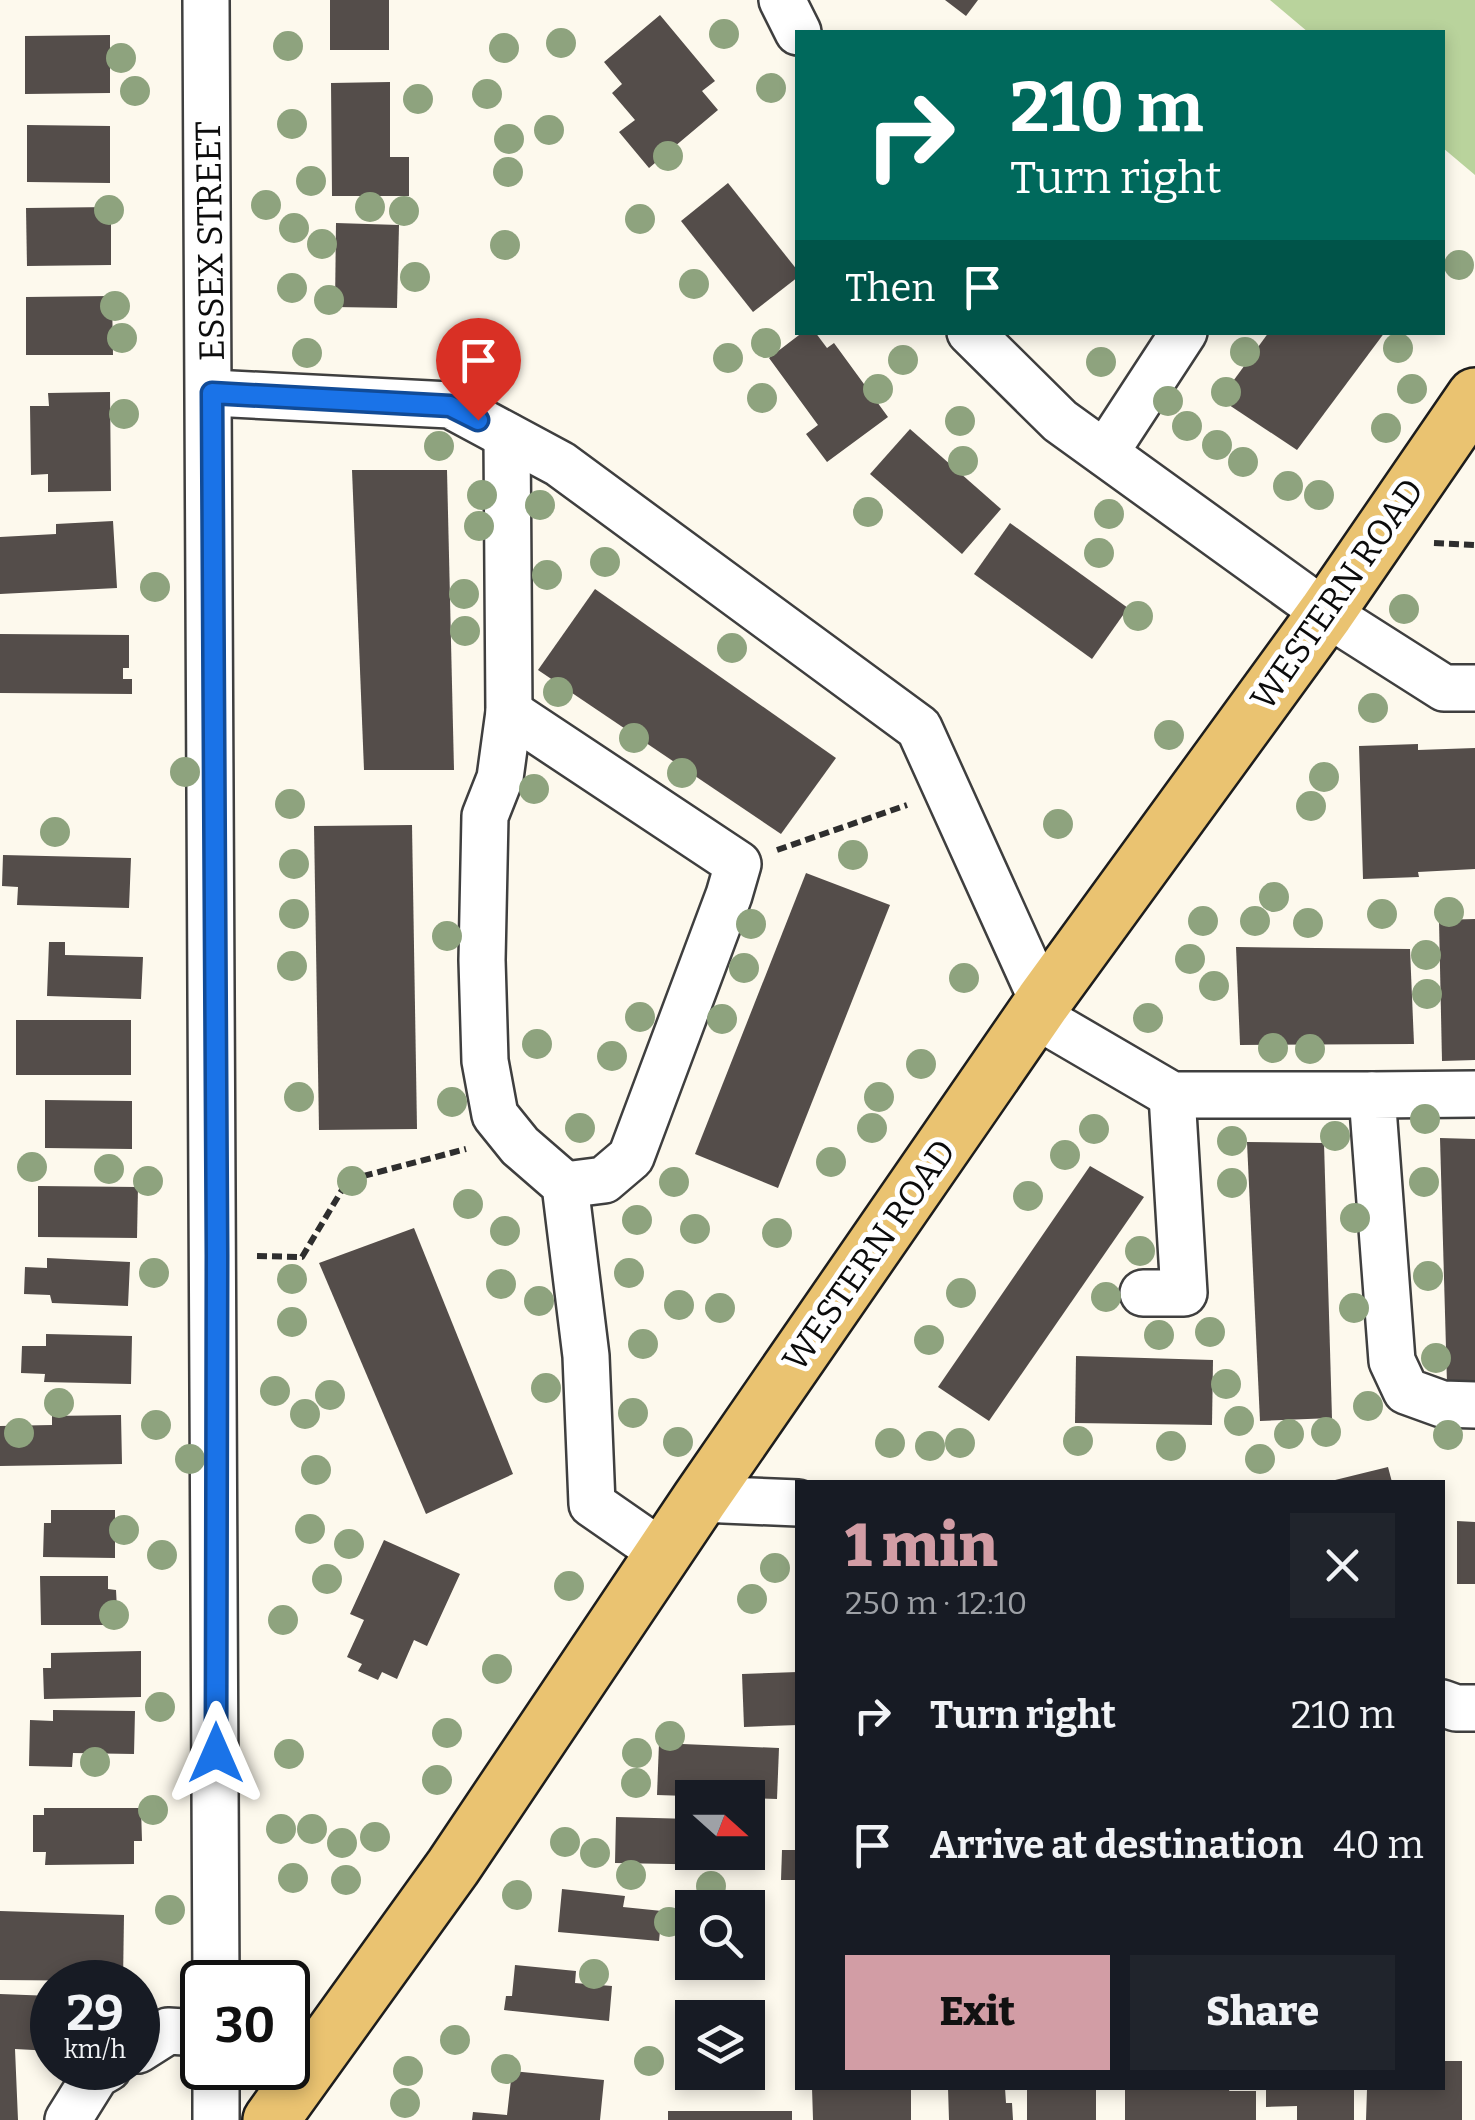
<!DOCTYPE html>
<meta charset="utf-8">
<style>
body{margin:0;font-family:Bitter,serif;background:#20242c;color:#f1f3f6;height:100vh;display:flex;flex-direction:column;font-size:38px;white-space:nowrap}
*{box-sizing:border-box;margin:0}
p{font-size:32px;color:#9ea1a6}
.icon{flex:none;width:55px;height:55px;fill:none;stroke:currentColor;stroke-width:2;stroke-linecap:round;stroke-linejoin:round}
.map{position:relative;flex:1;overflow:hidden}
.drawer{position:absolute;left:795px;top:1480px;width:650px;height:610px;display:flex;flex-direction:column;background:#171b24;border-radius:0px;box-shadow:0 5px 15px #0003}
.drawer>*{flex:none}
.guide{position:absolute;left:795px;top:30px;width:650px;height:305px;border-radius:0px;box-shadow:0 5px 15px #0003;background:#00695c;color:#fff;overflow:hidden}
.needle{width:65px;rotate:111deg}
.tools{position:absolute;left:675px;top:1780px;display:grid;gap:20px}
.tools a{display:grid;place-items:center;width:90px;height:90px;border-radius:0px;background:#171b24;box-shadow:0 5px 15px #0003;font-size:50px}
.speed{position:absolute;left:30px;top:1960px;display:flex;gap:20px;font-size:50px;font-weight:700;text-align:center}
.speed>*{display:grid;place-content:center;width:130px;height:130px;border-radius:50%;background:#171b24;box-shadow:0 5px 15px #0003;line-height:1}
.speed small{font-size:25px;font-weight:400}
.speed .limit{border:5px solid #111;border-radius:15px;background:#fff;color:#111}
.pin{position:absolute;display:grid;place-items:center;width:85px;height:85px;color:#fff;margin:-102px -42px;border-radius:50% 50% 50% 0;rotate:-45deg;box-shadow:0 0 10px #0007}
.pin .icon{rotate:45deg}
.me{position:absolute;width:110px;margin:-55px;rotate:0deg;stroke-linejoin:round;filter:drop-shadow(0 0 8px #0008)}
.turn{display:flex;align-items:center;gap:35px;height:210px;padding:0 50px;font-size:45px}
.turn .icon{width:130px;height:130px;stroke-width:2.5}
.turn b{display:block;font-size:70px;line-height:85px}
.then{display:flex;align-items:center;height:95px;padding:0 50px;background:#0003;gap:20px;font-size:38px}
.round{display:grid;place-items:center;flex:none;width:105px;height:105px;border-radius:0px;background:#20242c}
.headline{display:flex;align-items:center;justify-content:space-between;height:170px;padding:0 50px}
h1{font-size:60px;font-weight:800;line-height:75px;color:#d29da5}
.button{display:flex;gap:20px;margin-top:auto;padding:20px 50px}
.button a{flex:1;height:115px;border-radius:0px;background:#d29da5;color:#111;font-size:40px;font-weight:800;line-height:115px;text-align:center}
.button a+a{background:#20242c;color:#f1f3f6}
ul{padding:0;list-style:none}
li{display:flex;align-items:center;gap:30px;height:130px;padding:0 50px}
li div{flex:1}
li b{display:block;font-size:38px}
li em{font-style:normal}
.map>svg:first-child{display:block}
</style>
<div class="map">
<svg width="1475" height="2120" viewBox="0 0 1475 2120">
<rect width="100%" height="100%" fill="#fdf9ed"/>
<polygon fill="#b9d39c" points="1270,0 1475,0 1475,175 1443,148 1442,32 1308,32"/>
<g fill="#544d4a">
<rect x="330" y="0" width="59" height="50"/>
<polygon points="945,0 978,0 966,16"/>
<polygon points="660,15 715,81 702,91 718,110 649,168 619,132 635,120 612,93 622,84 604,62"/>
<polygon points="110,35 110,93 25,94 25,36"/>
<polygon points="390,82 390,157 409,157 409,196 332,196 331,83"/>
<polygon points="27,125 110,126 110,183 27,182"/>
<polygon points="728,183 798,271 798,277 753,312 681,221"/>
<polygon points="111,207 111,265 27,266 26,208"/>
<polygon points="336,223 399,225 397,308 335,307"/>
<polygon points="112,296 113,355 26,355 26,297"/>
<polygon points="803,332 815,332 827,348 834,343 888,417 827,462 806,434 818,425 769,358"/>
<polygon points="1269,332 1385,332 1297,450 1220,399"/>
<polygon points="110,392 111,491 48,492 48,474 31,475 30,406 49,406 48,393"/>
<polygon points="910,429 1001,509 962,554 870,474"/>
<polygon points="352,470 447,470 454,770 364,770"/>
<polygon points="113,521 117,588 0,594 0,537 56,534 56,524"/>
<polygon points="1010,523 1128,608 1092,659 974,574"/>
<polygon points="595,589 836,758 781,834 538,670"/>
<polygon points="0,634 129,635 129,668 123,668 123,679 132,679 132,694 0,693"/>
<polygon points="1418,744 1418,750 1475,748 1475,869 1418,872 1419,877 1363,879 1359,746"/>
<polygon points="412,825 417,1129 319,1130 314,826"/>
<polygon points="3,855 131,858 129,908 17,905 18,887 2,886"/>
<polygon points="806,873 890,905 778,1188 695,1154"/>
<polygon points="1475,919 1475,1060 1442,1061 1439,920"/>
<polygon points="49,942 65,942 65,955 143,957 141,999 47,996"/>
<polygon points="1236,947 1410,949 1414,1044 1240,1045"/>
<rect x="16" y="1020" width="115" height="55"/>
<polygon points="45,1100 132,1101 132,1149 45,1148"/>
<polygon points="1440,1138 1475,1139 1475,1381 1447,1383"/>
<polygon points="1247,1142 1324,1143 1332,1418 1260,1421"/>
<polygon points="1090,1166 1144,1197 989,1421 938,1387"/>
<polygon points="38,1186 138,1187 137,1238 38,1237"/>
<polygon points="414,1228 513,1474 426,1514 319,1263"/>
<polygon points="47,1258 130,1262 128,1306 52,1303 50,1295 24,1294 25,1267 47,1268"/>
<polygon points="46,1334 132,1336 131,1384 44,1382 45,1374 21,1373 22,1346 46,1346"/>
<polygon points="1076,1356 1213,1360 1212,1425 1075,1423"/>
<polygon points="121,1415 122,1464 0,1466 0,1426 52,1425 52,1416"/>
<polygon points="1388,1467 1392,1482 1331,1482 1331,1481"/>
<polygon points="51,1510 115,1510 115,1558 43,1557 44,1523 51,1523"/>
<polygon points="1457,1521 1475,1522 1475,1584 1457,1584"/>
<polygon points="384,1540 460,1574 427,1646 414,1640 397,1679 382,1672 378,1680 358,1671 362,1664 347,1657 364,1620 350,1614"/>
<polygon points="40,1576 108,1576 108,1589 116,1590 117,1609 110,1609 111,1625 41,1625"/>
<polygon points="141,1651 141,1697 44,1699 43,1668 51,1668 51,1653"/>
<polygon points="798,1672 798,1725 744,1727 742,1674"/>
<polygon points="53,1710 135,1711 134,1754 73,1753 72,1767 29,1766 30,1720 53,1721"/>
<polygon points="659,1743 779,1748 777,1799 657,1795"/>
<polygon points="44,1808 141,1808 142,1841 134,1841 134,1864 45,1865 46,1852 33,1852 33,1815 44,1815"/>
<polygon points="616,1817 692,1819 692,1852 728,1852 727,1865 615,1863"/>
<polygon points="782,1850 798,1850 798,1880 781,1880"/>
<polygon points="562,1889 625,1896 623,1907 662,1911 659,1941 558,1932"/>
<polygon points="0,1911 124,1915 123,1981 0,1980"/>
<polygon points="515,1965 576,1971 575,1983 612,1986 609,2021 504,2010 506,1996 512,1996"/>
<polygon points="0,1994 52,1996 52,2051 15,2049 18,2120 0,2120"/>
<polygon points="1442,2061 1462,2061 1462,2120 1366,2120 1367,2089 1442,2088"/>
<polygon points="512,2071 604,2080 600,2120 472,2120 473,2112 507,2115"/>
<polygon points="812,2088 911,2088 911,2120 813,2120"/>
<polygon points="948,2088 1005,2088 1006,2103 1012,2103 1013,2120 949,2120"/>
<rect x="1027" y="2088" width="69" height="32"/>
<polygon points="1125,2088 1230,2088 1229,2091 1256,2091 1256,2120 1125,2120"/>
<polygon points="1266,2088 1354,2088 1354,2120 1297,2120 1297,2106 1266,2107"/>
<rect x="668" y="2111" width="124" height="9"/>
</g>
<g fill="none" stroke-linecap="round" stroke-linejoin="round">
<defs>
<g id="minor">
<path d="M206 0C215 661 217 1322 216 1982"/>
<polyline points="782,0 798,32"/>
<polyline points="970,332 1060,421 1326,613 1444,688 1475,688"/>
<polyline points="212,393 450,405 560,464 919,728 1043,1002"/>
<polyline points="507,436 509,712 500,778 485,816 482,960 485,1061 495,1115 520,1146 565,1185 586,1356 592,1504 664,1554"/>
<polyline points="1105,453 1184,332"/>
<polyline points="509,712 738,864 729,895 631,1157 604,1180 565,1185"/>
<polyline points="1035,1015 1172,1095 1372,1095"/>
<polyline points="1475,1094 1372,1095 1392,1361 1406,1391 1442,1404 1475,1405"/>
<polyline points="1143,1293 1184,1293 1172,1095"/>
<polyline points="700,1499 798,1503"/>
<polyline points="1442,1703 1456,1708 1475,1708"/>
<polyline points="138,2050 168,2031 202,2033"/>
<polyline points="216,2068 216,2120"/>
<polyline points="68,2120 96,2075 108,2068"/>
</g>
<polyline id="major" points="271,2120 453,1867 700,1499 1043,1002 1326,613 1475,396"/>
</defs>
<use href="#minor" stroke="#3f3f3f" stroke-width="50"/>
<use href="#major" stroke="#1d1d1d" stroke-width="60"/>
<g stroke="#2e2e2e" stroke-width="6" stroke-dasharray="10 5" stroke-linecap="butt">
<polyline points="1434,543 1475,545"/>
<polyline points="777,850 907,805"/>
<polyline points="257,1256 302,1257 348,1180 466,1149"/>
</g>
<use href="#minor" stroke="#fff" stroke-width="45"/>
<use href="#major" stroke="#eac371" stroke-width="55"/>
</g>
<g fill="#8ea37e">
<circle cx="724" cy="34" r="15"/>
<circle cx="561" cy="43" r="15"/>
<circle cx="288" cy="46" r="15"/>
<circle cx="504" cy="48" r="15"/>
<circle cx="121" cy="58" r="15"/>
<circle cx="771" cy="88" r="15"/>
<circle cx="135" cy="91" r="15"/>
<circle cx="487" cy="94" r="15"/>
<circle cx="418" cy="99" r="15"/>
<circle cx="292" cy="124" r="15"/>
<circle cx="549" cy="130" r="15"/>
<circle cx="509" cy="139" r="15"/>
<circle cx="668" cy="156" r="15"/>
<circle cx="508" cy="172" r="15"/>
<circle cx="311" cy="181" r="15"/>
<circle cx="266" cy="205" r="15"/>
<circle cx="370" cy="207" r="15"/>
<circle cx="109" cy="210" r="15"/>
<circle cx="404" cy="211" r="15"/>
<circle cx="640" cy="219" r="15"/>
<circle cx="294" cy="228" r="15"/>
<circle cx="322" cy="244" r="15"/>
<circle cx="505" cy="245" r="15"/>
<circle cx="1459" cy="265" r="15"/>
<circle cx="415" cy="277" r="15"/>
<circle cx="694" cy="284" r="15"/>
<circle cx="292" cy="288" r="15"/>
<circle cx="329" cy="300" r="15"/>
<circle cx="115" cy="306" r="15"/>
<circle cx="122" cy="338" r="15"/>
<circle cx="766" cy="343" r="15"/>
<circle cx="1398" cy="348" r="15"/>
<circle cx="1245" cy="352" r="15"/>
<circle cx="307" cy="353" r="15"/>
<circle cx="728" cy="358" r="15"/>
<circle cx="903" cy="360" r="15"/>
<circle cx="1101" cy="362" r="15"/>
<circle cx="878" cy="389" r="15"/>
<circle cx="1412" cy="389" r="15"/>
<circle cx="1226" cy="392" r="15"/>
<circle cx="762" cy="398" r="15"/>
<circle cx="1168" cy="401" r="15"/>
<circle cx="124" cy="414" r="15"/>
<circle cx="960" cy="421" r="15"/>
<circle cx="1187" cy="426" r="15"/>
<circle cx="1386" cy="428" r="15"/>
<circle cx="1217" cy="445" r="15"/>
<circle cx="439" cy="446" r="15"/>
<circle cx="963" cy="461" r="15"/>
<circle cx="1243" cy="462" r="15"/>
<circle cx="1288" cy="486" r="15"/>
<circle cx="482" cy="495" r="15"/>
<circle cx="1319" cy="495" r="15"/>
<circle cx="540" cy="505" r="15"/>
<circle cx="868" cy="512" r="15"/>
<circle cx="1109" cy="514" r="15"/>
<circle cx="479" cy="526" r="15"/>
<circle cx="1099" cy="553" r="15"/>
<circle cx="605" cy="562" r="15"/>
<circle cx="547" cy="575" r="15"/>
<circle cx="155" cy="587" r="15"/>
<circle cx="464" cy="594" r="15"/>
<circle cx="1404" cy="609" r="15"/>
<circle cx="1138" cy="616" r="15"/>
<circle cx="465" cy="631" r="15"/>
<circle cx="732" cy="648" r="15"/>
<circle cx="558" cy="692" r="15"/>
<circle cx="1373" cy="708" r="15"/>
<circle cx="1169" cy="735" r="15"/>
<circle cx="634" cy="738" r="15"/>
<circle cx="185" cy="772" r="15"/>
<circle cx="682" cy="773" r="15"/>
<circle cx="1324" cy="777" r="15"/>
<circle cx="534" cy="789" r="15"/>
<circle cx="290" cy="804" r="15"/>
<circle cx="1311" cy="806" r="15"/>
<circle cx="1058" cy="824" r="15"/>
<circle cx="55" cy="832" r="15"/>
<circle cx="853" cy="855" r="15"/>
<circle cx="294" cy="864" r="15"/>
<circle cx="1274" cy="897" r="15"/>
<circle cx="1449" cy="912" r="15"/>
<circle cx="294" cy="914" r="15"/>
<circle cx="1382" cy="914" r="15"/>
<circle cx="1203" cy="921" r="15"/>
<circle cx="1255" cy="921" r="15"/>
<circle cx="1308" cy="923" r="15"/>
<circle cx="751" cy="924" r="15"/>
<circle cx="447" cy="936" r="15"/>
<circle cx="1426" cy="955" r="15"/>
<circle cx="1190" cy="959" r="15"/>
<circle cx="292" cy="966" r="15"/>
<circle cx="744" cy="968" r="15"/>
<circle cx="964" cy="978" r="15"/>
<circle cx="1214" cy="986" r="15"/>
<circle cx="1427" cy="994" r="15"/>
<circle cx="640" cy="1017" r="15"/>
<circle cx="1148" cy="1018" r="15"/>
<circle cx="722" cy="1019" r="15"/>
<circle cx="537" cy="1044" r="15"/>
<circle cx="1273" cy="1048" r="15"/>
<circle cx="1310" cy="1049" r="15"/>
<circle cx="612" cy="1056" r="15"/>
<circle cx="921" cy="1064" r="15"/>
<circle cx="299" cy="1097" r="15"/>
<circle cx="879" cy="1097" r="15"/>
<circle cx="452" cy="1102" r="15"/>
<circle cx="1425" cy="1119" r="15"/>
<circle cx="580" cy="1128" r="15"/>
<circle cx="872" cy="1128" r="15"/>
<circle cx="1094" cy="1129" r="15"/>
<circle cx="1335" cy="1136" r="15"/>
<circle cx="1232" cy="1141" r="15"/>
<circle cx="1065" cy="1155" r="15"/>
<circle cx="831" cy="1162" r="15"/>
<circle cx="32" cy="1167" r="15"/>
<circle cx="109" cy="1169" r="15"/>
<circle cx="148" cy="1181" r="15"/>
<circle cx="352" cy="1181" r="15"/>
<circle cx="674" cy="1182" r="15"/>
<circle cx="1424" cy="1182" r="15"/>
<circle cx="1232" cy="1183" r="15"/>
<circle cx="1028" cy="1196" r="15"/>
<circle cx="468" cy="1204" r="15"/>
<circle cx="1355" cy="1218" r="15"/>
<circle cx="637" cy="1220" r="15"/>
<circle cx="695" cy="1229" r="15"/>
<circle cx="505" cy="1231" r="15"/>
<circle cx="777" cy="1233" r="15"/>
<circle cx="1140" cy="1251" r="15"/>
<circle cx="154" cy="1273" r="15"/>
<circle cx="629" cy="1273" r="15"/>
<circle cx="1428" cy="1276" r="15"/>
<circle cx="292" cy="1279" r="15"/>
<circle cx="501" cy="1284" r="15"/>
<circle cx="961" cy="1293" r="15"/>
<circle cx="1106" cy="1297" r="15"/>
<circle cx="539" cy="1301" r="15"/>
<circle cx="679" cy="1305" r="15"/>
<circle cx="720" cy="1308" r="15"/>
<circle cx="1354" cy="1308" r="15"/>
<circle cx="292" cy="1322" r="15"/>
<circle cx="1210" cy="1332" r="15"/>
<circle cx="1159" cy="1335" r="15"/>
<circle cx="929" cy="1340" r="15"/>
<circle cx="643" cy="1344" r="15"/>
<circle cx="1436" cy="1358" r="15"/>
<circle cx="1226" cy="1384" r="15"/>
<circle cx="546" cy="1388" r="15"/>
<circle cx="275" cy="1391" r="15"/>
<circle cx="330" cy="1395" r="15"/>
<circle cx="59" cy="1403" r="15"/>
<circle cx="1368" cy="1406" r="15"/>
<circle cx="633" cy="1413" r="15"/>
<circle cx="305" cy="1414" r="15"/>
<circle cx="1239" cy="1421" r="15"/>
<circle cx="156" cy="1425" r="15"/>
<circle cx="1326" cy="1432" r="15"/>
<circle cx="19" cy="1433" r="15"/>
<circle cx="1289" cy="1434" r="15"/>
<circle cx="1448" cy="1435" r="15"/>
<circle cx="1078" cy="1441" r="15"/>
<circle cx="678" cy="1442" r="15"/>
<circle cx="890" cy="1443" r="15"/>
<circle cx="960" cy="1443" r="15"/>
<circle cx="930" cy="1446" r="15"/>
<circle cx="1171" cy="1446" r="15"/>
<circle cx="190" cy="1459" r="15"/>
<circle cx="1260" cy="1459" r="15"/>
<circle cx="316" cy="1470" r="15"/>
<circle cx="310" cy="1529" r="15"/>
<circle cx="124" cy="1530" r="15"/>
<circle cx="349" cy="1544" r="15"/>
<circle cx="162" cy="1555" r="15"/>
<circle cx="775" cy="1568" r="15"/>
<circle cx="327" cy="1579" r="15"/>
<circle cx="569" cy="1586" r="15"/>
<circle cx="752" cy="1599" r="15"/>
<circle cx="114" cy="1615" r="15"/>
<circle cx="283" cy="1620" r="15"/>
<circle cx="497" cy="1669" r="15"/>
<circle cx="160" cy="1707" r="15"/>
<circle cx="447" cy="1733" r="15"/>
<circle cx="670" cy="1736" r="15"/>
<circle cx="637" cy="1753" r="15"/>
<circle cx="289" cy="1754" r="15"/>
<circle cx="95" cy="1762" r="15"/>
<circle cx="437" cy="1780" r="15"/>
<circle cx="636" cy="1783" r="15"/>
<circle cx="153" cy="1810" r="15"/>
<circle cx="281" cy="1829" r="15"/>
<circle cx="312" cy="1829" r="15"/>
<circle cx="375" cy="1837" r="15"/>
<circle cx="565" cy="1842" r="15"/>
<circle cx="342" cy="1843" r="15"/>
<circle cx="595" cy="1853" r="15"/>
<circle cx="631" cy="1875" r="15"/>
<circle cx="293" cy="1878" r="15"/>
<circle cx="346" cy="1880" r="15"/>
<circle cx="711" cy="1886" r="15"/>
<circle cx="517" cy="1895" r="15"/>
<circle cx="170" cy="1910" r="15"/>
<circle cx="669" cy="1922" r="15"/>
<circle cx="594" cy="1974" r="15"/>
<circle cx="455" cy="2040" r="15"/>
<circle cx="649" cy="2061" r="15"/>
<circle cx="506" cy="2069" r="15"/>
<circle cx="408" cy="2071" r="15"/>
<circle cx="405" cy="2103" r="15"/>
</g>
<g fill="none" stroke-linecap="round" stroke-linejoin="round">
<defs>
<polyline id="route" points="216,1753 217,1255 212,393 450,406 478,420"/>
</defs>
<use href="#route" stroke="#114b97" stroke-width="25"/>
<use href="#route" stroke="#1a73e8" stroke-width="18"/>
</g>
<g text-anchor="middle" stroke-width="10" stroke-linejoin="round" paint-order="stroke">
<g font-size="35" fill="#0c0c0c" stroke="#fff">
<text transform="translate(210 241) rotate(-91)" y="12">ESSEX STREET</text>
<text transform="translate(1337 594) rotate(-55)" y="12">WESTERN ROAD</text>
<text transform="translate(869 1255) rotate(-55)" y="12">WESTERN ROAD</text>
</g>
</g>
</svg>
<div class="tools">
<a><svg class="needle" viewBox="-14 -14 28 28"><path d="M0-13l5 13h-10z" fill="#e53935"/><path d="M0 13l5-13h-10z" fill="#9ea1a6"/></svg></a>
<a><svg class="icon" aria-label="search" viewBox="0 0 24 24"><circle cx="10" cy="10" r="6"/><path d="M15 15l6 6"/></svg></a>
<a><svg class="icon" aria-label="layers" viewBox="0 0 24 24"><path d="M12 4l9 5-9 5-9-5zM3 14l9 5 9-5"/></svg></a>
</div>
<div class="speed"><div>29<small>km/h</small></div><div class="limit">30</div></div>
<div class="pin" style="left:478px;top:420px;background:#d93025"><svg class="icon" aria-label="arrive" viewBox="0 0 24 24"><path d="M6 21V4h12l-3 4 3 4H6"/></svg></div>
<svg class="me" style="left:216px;top:1753px" viewBox="-20 -20 40 40"><path d="M0-17L14 15 0 8-14 15z" fill="#1a73e8" stroke="#fff" stroke-width="4"/></svg>
<div class="guide">
<div class="turn"><svg class="icon" aria-label="right" viewBox="0 0 24 24"><path d="M7 20v-9h11M14 6l5 5-5 5"/></svg><div><b>210 m</b>Turn right</div></div>
<div class="then">Then<svg class="icon" aria-label="arrive" viewBox="0 0 24 24"><path d="M6 21V4h12l-3 4 3 4H6"/></svg></div>
</div>
<section class="drawer">
<div class="headline"><div><h1>1 min</h1><p>250 m · 12:10</p></div><a class="round"><svg class="icon" aria-label="close" viewBox="0 0 24 24"><path d="M6 6l12 12M18 6L6 18"/></svg></a></div>
<ul>
<li><svg class="icon" aria-label="right" viewBox="0 0 24 24"><path d="M7 20v-9h11M14 6l5 5-5 5"/></svg><div><b>Turn right</b></div><em>210 m</em></li>
<li><svg class="icon" aria-label="arrive" viewBox="0 0 24 24"><path d="M6 21V4h12l-3 4 3 4H6"/></svg><div><b>Arrive at destination</b></div><em>40 m</em></li>
</ul>
<div class="button"><a>Exit</a><a>Share</a></div>
</section>
</div>
